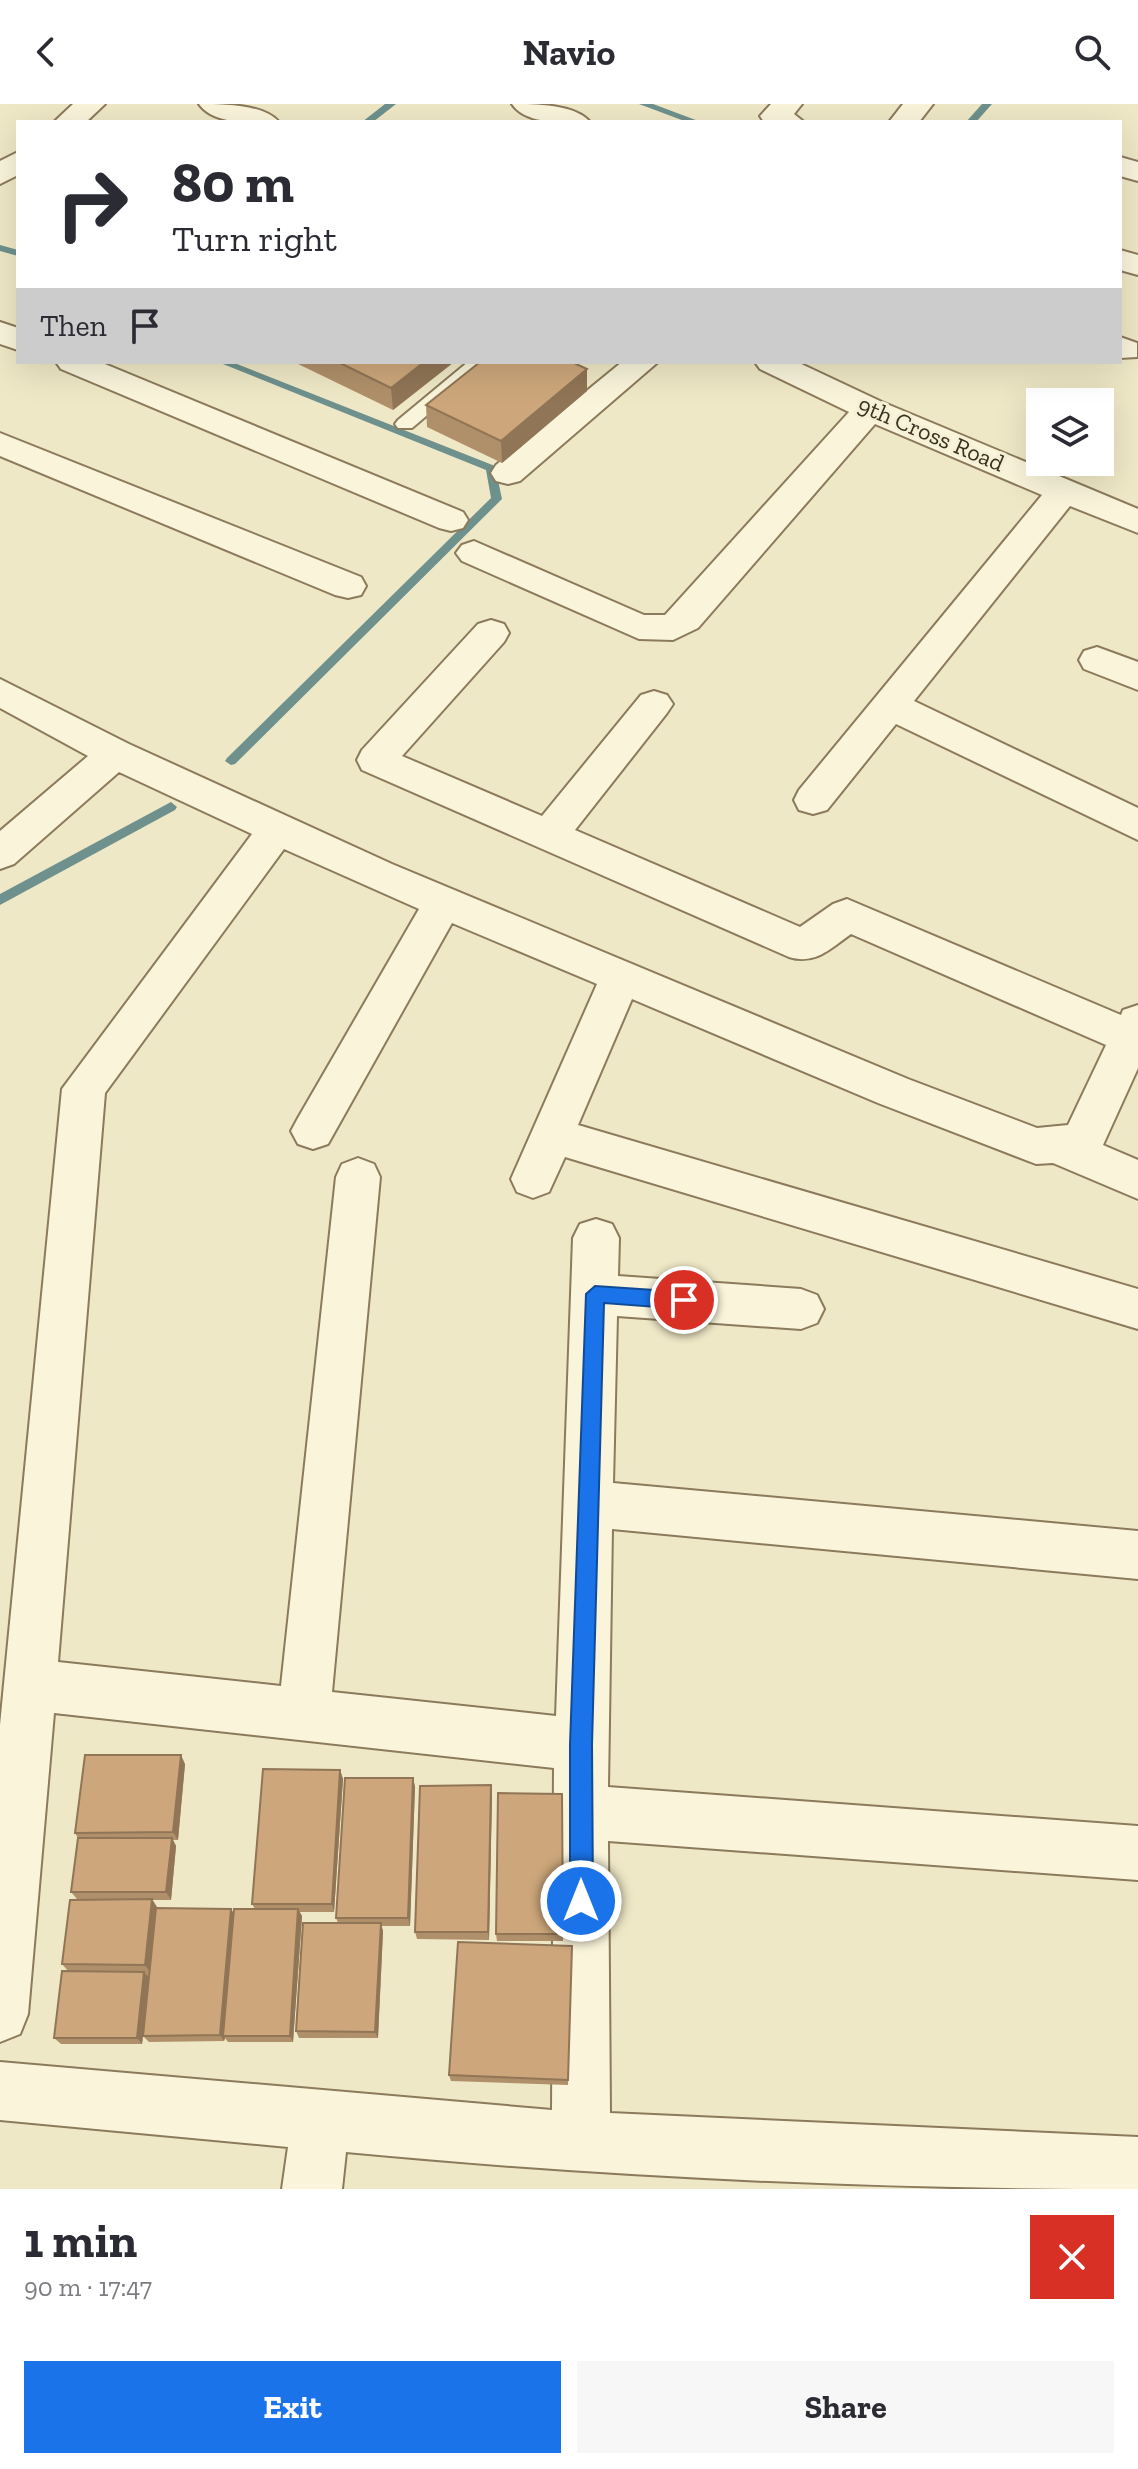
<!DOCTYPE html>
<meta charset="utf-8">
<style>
body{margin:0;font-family:"Zilla Slab",serif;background:#f7f7f7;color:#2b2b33;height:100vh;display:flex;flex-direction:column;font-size:30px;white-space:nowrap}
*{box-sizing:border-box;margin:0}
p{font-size:26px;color:#7c7c81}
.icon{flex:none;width:44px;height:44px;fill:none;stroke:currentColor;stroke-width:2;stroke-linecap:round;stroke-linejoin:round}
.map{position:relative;height:2085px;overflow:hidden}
.sheet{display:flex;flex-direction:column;background:#fff;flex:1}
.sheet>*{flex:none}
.top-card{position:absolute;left:16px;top:16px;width:1106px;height:244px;border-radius:0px;box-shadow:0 8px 32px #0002;background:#fff;color:#2b2b33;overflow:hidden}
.tools{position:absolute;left:1026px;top:284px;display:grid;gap:16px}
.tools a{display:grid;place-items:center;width:88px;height:88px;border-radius:0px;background:#fff;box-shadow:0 8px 32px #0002;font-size:40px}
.pin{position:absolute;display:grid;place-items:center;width:68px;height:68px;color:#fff;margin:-34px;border:4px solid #fff;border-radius:50%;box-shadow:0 2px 8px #0007}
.me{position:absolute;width:88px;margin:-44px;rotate:0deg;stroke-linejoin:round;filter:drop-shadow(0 0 6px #0008)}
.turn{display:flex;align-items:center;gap:28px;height:168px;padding:0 24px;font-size:36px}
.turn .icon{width:104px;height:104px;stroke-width:2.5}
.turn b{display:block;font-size:56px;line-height:68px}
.then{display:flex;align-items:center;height:76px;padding:0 24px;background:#0003;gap:16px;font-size:30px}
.round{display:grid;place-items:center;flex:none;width:84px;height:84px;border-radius:0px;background:#f7f7f7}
.overview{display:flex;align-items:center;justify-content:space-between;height:136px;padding:0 24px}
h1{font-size:48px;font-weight:700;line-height:60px}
.action{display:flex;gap:16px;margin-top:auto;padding:16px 24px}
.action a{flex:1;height:92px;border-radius:0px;background:#1a73e8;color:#fff;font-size:32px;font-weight:700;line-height:92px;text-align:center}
.action a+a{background:#f7f7f7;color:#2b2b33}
header{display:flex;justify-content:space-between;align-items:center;height:104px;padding:0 24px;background:#fff;font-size:36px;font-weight:700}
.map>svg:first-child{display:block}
</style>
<header><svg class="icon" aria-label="back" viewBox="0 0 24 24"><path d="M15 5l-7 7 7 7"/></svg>Navio<svg class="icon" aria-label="search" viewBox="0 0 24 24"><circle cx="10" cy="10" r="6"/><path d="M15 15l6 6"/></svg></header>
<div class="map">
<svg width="1138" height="2085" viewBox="0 0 1138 2085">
<rect width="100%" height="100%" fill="#efe8c6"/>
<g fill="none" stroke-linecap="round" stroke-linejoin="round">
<g fill="#6e918d" fill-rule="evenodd">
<polygon points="385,0 396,0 373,18 362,18"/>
<polygon points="639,0 653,0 701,18 687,18"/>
<polygon points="982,0 992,0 976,18 966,18"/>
<polygon points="0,141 18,146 18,152 0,147"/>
<polygon points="218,258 232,258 495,362 502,395 235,660 231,661 225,657 227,654 491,394 486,366"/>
<polygon points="171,698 177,703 175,706 0,801 0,790"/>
</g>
<defs>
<polygon id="lane" points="468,258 490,258 412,324 398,324 395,320 398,316"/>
<g id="street">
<polygon points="73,0 105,0 86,18 54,18"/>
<path d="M199 0C222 0 264 0 279 18 256 18 214 22 199 0Z"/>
<path d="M512 0C535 0 575 0 590 18 567 18 527 22 512 0Z"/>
<polygon points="771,0 802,0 794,10 804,18 764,18 760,12"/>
<polygon points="903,0 933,0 919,18 889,18"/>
<polygon points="18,48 18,71 0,80 0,57"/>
<polygon points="1120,53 1138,58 1138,77 1120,72"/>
<polygon points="1120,146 1138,151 1138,171 1120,166"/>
<polygon points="0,218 18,224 18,246 0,240"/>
<polygon points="1120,233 1137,239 1137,253 1120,254"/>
<polygon points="56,258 100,258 463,408 468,416 463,424 451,427 439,424 61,265"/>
<polygon points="622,258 658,258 520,377 508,380 496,377 491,369 496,361"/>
<polygon points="755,258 797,258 882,298 1138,405 1138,429 1070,402 914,597 1138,704 1138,736 896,620 827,706 813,710 799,706 794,696 799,686 1042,391 875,320 698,524 673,536 639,535 462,457 456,449 462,441 474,437 644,511 665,511 849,308 760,265"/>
<polygon points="0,329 361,473 366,482 361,491 348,494 335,491 0,352"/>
<path d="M491 516 504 520 509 529 504 538 402 652 542 712 641 591 654 587 667 591 673 600 667 609 575 726 800 823 833 800 847 795 1121 911 1123 906 1138 901V964L1103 1041 1138 1056V1095L1053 1059 1036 1060 878 999 632 895 578 1021 1138 1185V1225L565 1053 549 1088 533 1094 517 1088 511 1075 597 880 452 819 328 1040 313 1045 298 1040 291 1027 298 1014 419 805 284 745 105 989 58 1558 281 1582 336 1073 342 1060 358 1054 374 1060 380 1073 332 1588 556 1612 573 1134 580 1120 596 1115 612 1120 619 1134 618 1172 801 1185 817 1191 824 1205 817 1219 801 1225 617 1212 613 1379 1138 1427V1475L612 1425 608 1683 1138 1722V1776L608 1737 610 2009 1138 2033V2085C874 2085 609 2073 346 2048L342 2085H282L288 2043 0 2016V1958L552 2006 554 1664 54 1609 28 1910 20 1930 0 1938V1621L62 985 252 730 119 668 14 760 0 765V727L88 652 0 604V575L129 640 392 760 908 975 1037 1024 1068 1021 1106 941 851 830C830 845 815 861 789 853L362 666 357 656 362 646 478 520Z"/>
<polygon points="1097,543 1138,558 1138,586 1084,565 1079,556 1084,547"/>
</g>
</defs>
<use href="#lane" stroke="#8b7a5b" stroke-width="4"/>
<use href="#street" stroke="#8b7a5b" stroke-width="4"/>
<use href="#lane" fill="#f9f4da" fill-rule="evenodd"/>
<use href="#street" fill="#f9f4da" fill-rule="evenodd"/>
</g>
<g fill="#b0906a">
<polygon points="296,258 454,258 393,306 296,259"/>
<polygon points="587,287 502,359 427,323 426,301"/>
<polygon points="185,1660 178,1736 173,1736 176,1742 171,1796 152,1796 157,1804 231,1805 233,1809 255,1805 252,1800 340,1666 343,1675 334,1808 299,1808 302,1812 293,1938 228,1938 225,1934 224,1937 149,1938 143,1932 142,1940 61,1940 54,1934 68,1867 62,1860 77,1795 71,1788 78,1734 75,1729"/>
<polygon points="413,1674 415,1683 410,1822 381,1822 383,1827 378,1934 299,1934 296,1927 338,1819 336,1814"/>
<polygon points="491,1681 492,1690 489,1836 417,1835 415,1828"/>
<polygon points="562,1690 563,1837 497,1837 496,1830"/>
<polygon points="572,1842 568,1981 451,1977 449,1971"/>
</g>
<g fill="#907556">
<polygon points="424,258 454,258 393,306 391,284"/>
<polygon points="587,265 587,287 502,359 501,337"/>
<polygon points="181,1651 185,1660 178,1736 173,1728"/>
<polygon points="340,1666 343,1675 334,1808 332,1800"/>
<polygon points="413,1674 415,1683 410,1822 408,1814"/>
<polygon points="491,1681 492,1690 489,1836 488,1828"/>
<polygon points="172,1734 176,1742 171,1796 166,1788"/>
<polygon points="152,1795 157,1803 150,1868 145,1861"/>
<polygon points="231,1805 235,1812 223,1932 225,1934 224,1937 220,1931"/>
<polygon points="298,1805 302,1812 293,1938 290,1932"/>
<polygon points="381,1819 383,1827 378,1934 375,1928"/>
<polygon points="144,1868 150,1875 142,1940 137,1934"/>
</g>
<g fill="#cda77b" stroke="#907556" stroke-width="2">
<polygon points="338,258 424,258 391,284"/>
<polygon points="480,258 572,258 587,265 501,337 426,301"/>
<polygon points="85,1651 181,1651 173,1728 75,1729"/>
<polygon points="263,1665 340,1666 332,1800 252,1800"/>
<polygon points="345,1674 413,1674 408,1814 336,1814"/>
<polygon points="491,1681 488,1828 415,1828 420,1682"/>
<polygon points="498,1689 562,1690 563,1830 496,1830"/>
<polygon points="78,1734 172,1734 166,1788 71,1788"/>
<polygon points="152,1795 145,1861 62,1860 70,1796"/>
<polygon points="156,1804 231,1805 220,1931 143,1932"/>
<polygon points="234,1805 298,1805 290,1932 223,1932"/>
<polygon points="303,1819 381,1819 375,1928 296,1927"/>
<polygon points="458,1838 572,1842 568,1976 449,1971"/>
<polygon points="62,1867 144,1868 137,1934 54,1934"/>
</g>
<polygon fill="#1a73e8" stroke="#114b97" stroke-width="2" points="595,1182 684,1188 693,1196 684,1205 604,1199 592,1641 593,1797 589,1805 581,1809 573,1805 570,1797 570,1641 586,1190"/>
<g text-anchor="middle" stroke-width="6" stroke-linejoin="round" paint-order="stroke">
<g font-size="24" fill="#3b301f" stroke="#f6f1d6">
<text transform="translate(931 330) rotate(23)" y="8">9th Cross Road</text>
</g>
</g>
</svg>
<div class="tools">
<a><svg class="icon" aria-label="layers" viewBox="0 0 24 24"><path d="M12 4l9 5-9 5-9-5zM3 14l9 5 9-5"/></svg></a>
</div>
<div class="pin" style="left:684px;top:1196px;background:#d93025"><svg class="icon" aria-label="arrive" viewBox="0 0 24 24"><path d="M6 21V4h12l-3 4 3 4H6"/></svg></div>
<svg class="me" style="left:581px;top:1797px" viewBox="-20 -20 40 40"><circle r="17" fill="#1a73e8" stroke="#fff" stroke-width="3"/><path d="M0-11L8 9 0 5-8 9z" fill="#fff"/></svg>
<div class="top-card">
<div class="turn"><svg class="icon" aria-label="right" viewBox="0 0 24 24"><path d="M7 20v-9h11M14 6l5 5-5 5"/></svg><div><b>80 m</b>Turn right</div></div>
<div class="then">Then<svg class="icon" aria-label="arrive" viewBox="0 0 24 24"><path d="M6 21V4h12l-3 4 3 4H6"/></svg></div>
</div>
</div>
<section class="sheet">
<div class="overview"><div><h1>1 min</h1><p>90 m · 17:47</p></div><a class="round" style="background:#d93025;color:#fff"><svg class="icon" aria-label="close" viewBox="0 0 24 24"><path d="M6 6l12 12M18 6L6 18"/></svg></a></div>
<div class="action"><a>Exit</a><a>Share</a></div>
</section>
